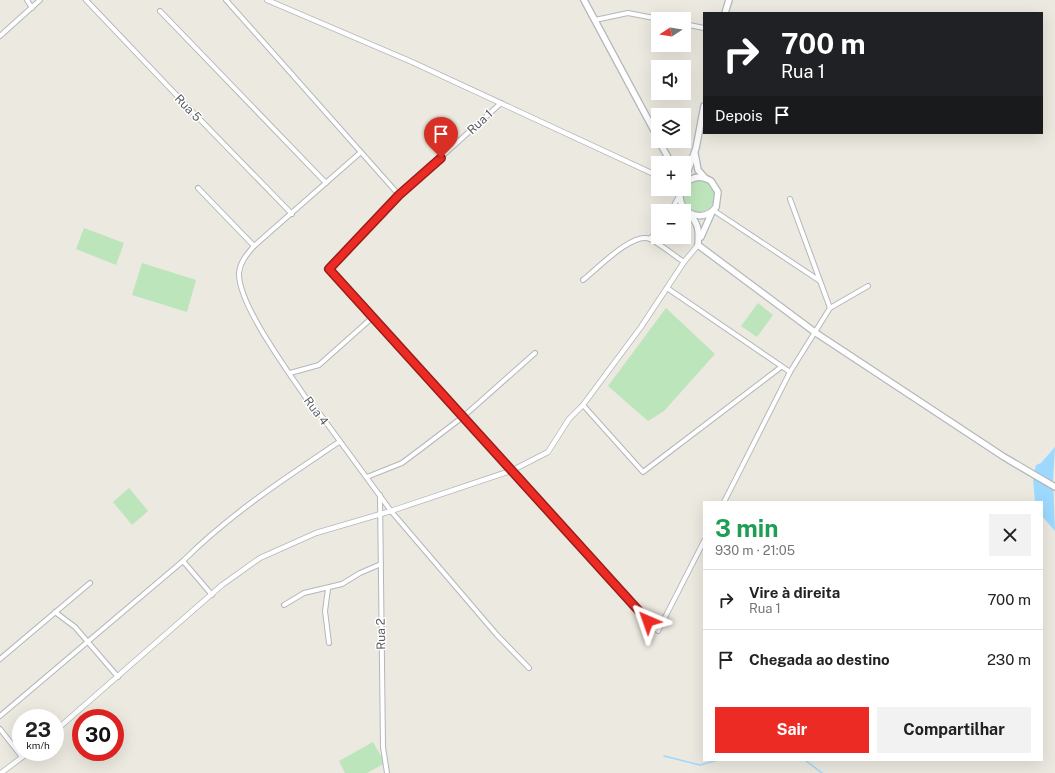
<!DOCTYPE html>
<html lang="pt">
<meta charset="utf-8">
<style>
body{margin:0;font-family:"Public Sans",sans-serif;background:#f2f2f2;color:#222;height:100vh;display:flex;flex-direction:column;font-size:15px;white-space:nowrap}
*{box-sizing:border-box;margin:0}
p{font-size:13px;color:#767676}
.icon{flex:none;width:22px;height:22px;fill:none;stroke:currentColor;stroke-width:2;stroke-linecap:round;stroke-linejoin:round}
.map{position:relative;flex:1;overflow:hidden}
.drawer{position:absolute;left:703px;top:501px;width:340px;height:260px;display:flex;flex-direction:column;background:#fff;border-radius:0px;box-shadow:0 4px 16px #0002}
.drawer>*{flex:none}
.hud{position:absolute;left:703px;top:12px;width:340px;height:122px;border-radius:0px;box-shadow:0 4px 16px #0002;background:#202124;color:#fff;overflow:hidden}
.needle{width:26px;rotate:258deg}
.tools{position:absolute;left:651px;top:12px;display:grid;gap:8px}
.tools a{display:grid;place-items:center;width:40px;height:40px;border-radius:0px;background:#fff;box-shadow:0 4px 16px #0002;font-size:20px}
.speed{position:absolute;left:12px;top:709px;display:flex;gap:8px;font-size:20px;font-weight:700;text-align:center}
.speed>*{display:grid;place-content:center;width:52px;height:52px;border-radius:50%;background:#fff;box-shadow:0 4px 16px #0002;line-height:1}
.speed small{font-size:10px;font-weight:400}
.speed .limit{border:6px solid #d22;background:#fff;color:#111}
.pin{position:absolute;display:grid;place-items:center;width:34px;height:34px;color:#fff;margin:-41px -17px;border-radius:50% 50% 50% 0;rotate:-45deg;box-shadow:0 0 4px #0007}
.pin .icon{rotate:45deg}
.me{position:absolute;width:44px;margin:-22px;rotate:317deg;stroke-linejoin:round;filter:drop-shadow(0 0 3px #0008)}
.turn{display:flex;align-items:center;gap:14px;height:84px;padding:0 12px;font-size:18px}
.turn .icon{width:52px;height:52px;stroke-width:2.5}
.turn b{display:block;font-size:28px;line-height:34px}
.then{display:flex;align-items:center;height:38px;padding:0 12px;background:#0003;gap:8px;font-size:15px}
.round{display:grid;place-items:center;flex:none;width:42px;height:42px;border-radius:0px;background:#f2f2f2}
.overview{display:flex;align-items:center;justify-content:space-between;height:68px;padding:0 12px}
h1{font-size:24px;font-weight:700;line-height:30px;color:#1e9e55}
.button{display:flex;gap:8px;margin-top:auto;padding:8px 12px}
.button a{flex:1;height:46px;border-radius:0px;background:#ed2b25;color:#fff;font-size:16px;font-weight:700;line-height:46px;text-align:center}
.button a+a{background:#f2f2f2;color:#222}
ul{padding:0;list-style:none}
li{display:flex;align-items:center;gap:12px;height:60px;padding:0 12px;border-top:1px solid #e0e0e0}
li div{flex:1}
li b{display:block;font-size:15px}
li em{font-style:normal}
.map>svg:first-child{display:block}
</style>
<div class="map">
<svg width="1055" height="773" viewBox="0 0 1055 773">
<rect width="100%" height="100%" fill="#ece9e0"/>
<g fill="#bde5bb">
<circle cx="699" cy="196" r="16"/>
<polygon points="84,228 124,243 116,265 76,249"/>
<polygon points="142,263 196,280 187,312 132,295"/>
<polygon points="758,303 773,315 757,337 741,326"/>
<polygon points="666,308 715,354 664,411 648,421 608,386"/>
<polygon points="129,488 148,511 132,525 113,502"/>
<polygon points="373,742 385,763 367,773 345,773 339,761"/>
</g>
<polygon fill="#9dd9ff" points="1055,447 1053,480 1055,531 1042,516 1042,502 1035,502 1033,478 1036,465 1041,463"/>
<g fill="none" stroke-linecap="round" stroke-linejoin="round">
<g stroke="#9dd9ff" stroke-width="1.5">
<polyline points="664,756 700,765 718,760"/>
<polyline points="805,760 822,773"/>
</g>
<defs>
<g id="minor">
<polyline points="27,0 32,8"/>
<polyline points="86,0 183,102 292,214"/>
<polyline points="226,0 399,195"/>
<polyline points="160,11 326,183"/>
<polyline points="595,20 628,13 659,19"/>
<polyline points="684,24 704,28"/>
<polyline points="0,36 40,0"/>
<polyline points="501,103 399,195 329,269 658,631 704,541"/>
<path d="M361 152 254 246C247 254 240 262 239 273 238 305 291 375 310 404L320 414 391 511 497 635 529 668"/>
<polyline points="198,188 254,246"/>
<polyline points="790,199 830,308"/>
<polyline points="673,209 679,208 686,210"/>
<polyline points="713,210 820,281"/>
<polyline points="671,211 679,196"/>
<polyline points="650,239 658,229"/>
<path d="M583 280C596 270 633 231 650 239 662 245 673 255 684 262"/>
<polyline points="667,288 790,372"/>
<polyline points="290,373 319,365 373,317"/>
<polyline points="583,405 643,472 781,367"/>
<polyline points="367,477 402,463 422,448 464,416 535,353"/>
<polyline points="380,495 383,747 387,773"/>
<polyline points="724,502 790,372 830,308 868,286"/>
<polyline points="183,561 212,595"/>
<polyline points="328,589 325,611 329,643"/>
<polyline points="284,605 304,593 342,584 360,573 381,564"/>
<polyline points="55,612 75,627 118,677"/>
<polyline points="0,659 90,583"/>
<path d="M0 716 183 561C229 515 285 478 339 442"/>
<polyline points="0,729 22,757"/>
</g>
<g id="tertiary">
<polyline points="267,0 412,62 658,176"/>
<polyline points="55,731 222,585 260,558 316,533 391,511 513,470 548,452 569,419 583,405 641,327 684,262 698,245"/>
<polyline points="1,773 29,752"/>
</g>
<g id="secondary">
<polyline points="584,0 658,138"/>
<polyline points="725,13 729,0"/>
<polyline points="659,141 671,163"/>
<polyline points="695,154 698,170 705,178"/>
<polyline points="684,182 696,148 704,106"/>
<path d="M681 189C674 211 702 226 716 207L718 192 711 181C701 175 692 176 684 185"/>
<path d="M689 214C699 224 699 231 698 245"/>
<polyline points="701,237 712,212"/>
<polyline points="698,245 816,333 1004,457 1055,487"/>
</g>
</defs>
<use href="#minor" stroke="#b3b7bb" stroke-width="6"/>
<use href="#tertiary" stroke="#b3b7bb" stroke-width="6"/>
<use href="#secondary" stroke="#b4b8bd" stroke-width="8"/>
<use href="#minor" stroke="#fff" stroke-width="4"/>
<use href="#tertiary" stroke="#fff" stroke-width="4.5"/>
<use href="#secondary" stroke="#fff" stroke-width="5.5"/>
</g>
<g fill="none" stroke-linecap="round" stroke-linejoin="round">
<defs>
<polyline id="route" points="441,158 399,195 329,269 648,621"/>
</defs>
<use href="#route" stroke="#9a1c18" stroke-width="10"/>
<use href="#route" stroke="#ed2b25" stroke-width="7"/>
</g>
<g text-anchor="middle" stroke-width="3" stroke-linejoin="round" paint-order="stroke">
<g font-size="12" fill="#595d61" stroke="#fff">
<text transform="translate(188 108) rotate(46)" y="4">Rua 5</text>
<text transform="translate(480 122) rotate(-43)" y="4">Rua 1</text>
<text transform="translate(316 411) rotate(53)" y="4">Rua 4</text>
<text transform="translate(381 634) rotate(-91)" y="4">Rua 2</text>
</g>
</g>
</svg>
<div class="tools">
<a><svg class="needle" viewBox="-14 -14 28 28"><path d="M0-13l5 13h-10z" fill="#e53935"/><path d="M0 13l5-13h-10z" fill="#767676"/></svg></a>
<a><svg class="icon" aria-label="sound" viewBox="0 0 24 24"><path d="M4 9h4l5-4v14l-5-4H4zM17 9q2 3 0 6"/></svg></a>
<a><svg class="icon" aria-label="layers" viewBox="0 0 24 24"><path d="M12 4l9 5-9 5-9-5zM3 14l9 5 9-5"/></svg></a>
<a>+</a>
<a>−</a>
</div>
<div class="speed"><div>23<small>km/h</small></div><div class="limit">30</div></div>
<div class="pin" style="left:441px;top:158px;background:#d93025"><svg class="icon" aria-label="arrive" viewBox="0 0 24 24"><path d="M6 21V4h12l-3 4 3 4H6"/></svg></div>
<svg class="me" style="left:648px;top:621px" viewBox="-20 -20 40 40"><path d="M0-17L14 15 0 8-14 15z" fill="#ed2b25" stroke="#fff" stroke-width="4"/></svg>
<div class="hud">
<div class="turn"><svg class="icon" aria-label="right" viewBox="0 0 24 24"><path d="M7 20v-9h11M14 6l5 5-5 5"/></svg><div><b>700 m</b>Rua 1</div></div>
<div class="then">Depois<svg class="icon" aria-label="arrive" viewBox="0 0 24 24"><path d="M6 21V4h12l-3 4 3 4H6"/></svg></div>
</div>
<section class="drawer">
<div class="overview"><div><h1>3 min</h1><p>930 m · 21:05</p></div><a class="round"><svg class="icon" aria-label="close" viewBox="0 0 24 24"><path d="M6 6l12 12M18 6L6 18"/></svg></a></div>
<ul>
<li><svg class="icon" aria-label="right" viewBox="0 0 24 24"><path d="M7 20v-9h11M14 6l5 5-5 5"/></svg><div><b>Vire à direita</b><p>Rua 1</p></div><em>700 m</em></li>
<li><svg class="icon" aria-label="arrive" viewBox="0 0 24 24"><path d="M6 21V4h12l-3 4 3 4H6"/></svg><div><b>Chegada ao destino</b></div><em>230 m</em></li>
</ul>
<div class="button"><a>Sair</a><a>Compartilhar</a></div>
</section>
</div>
